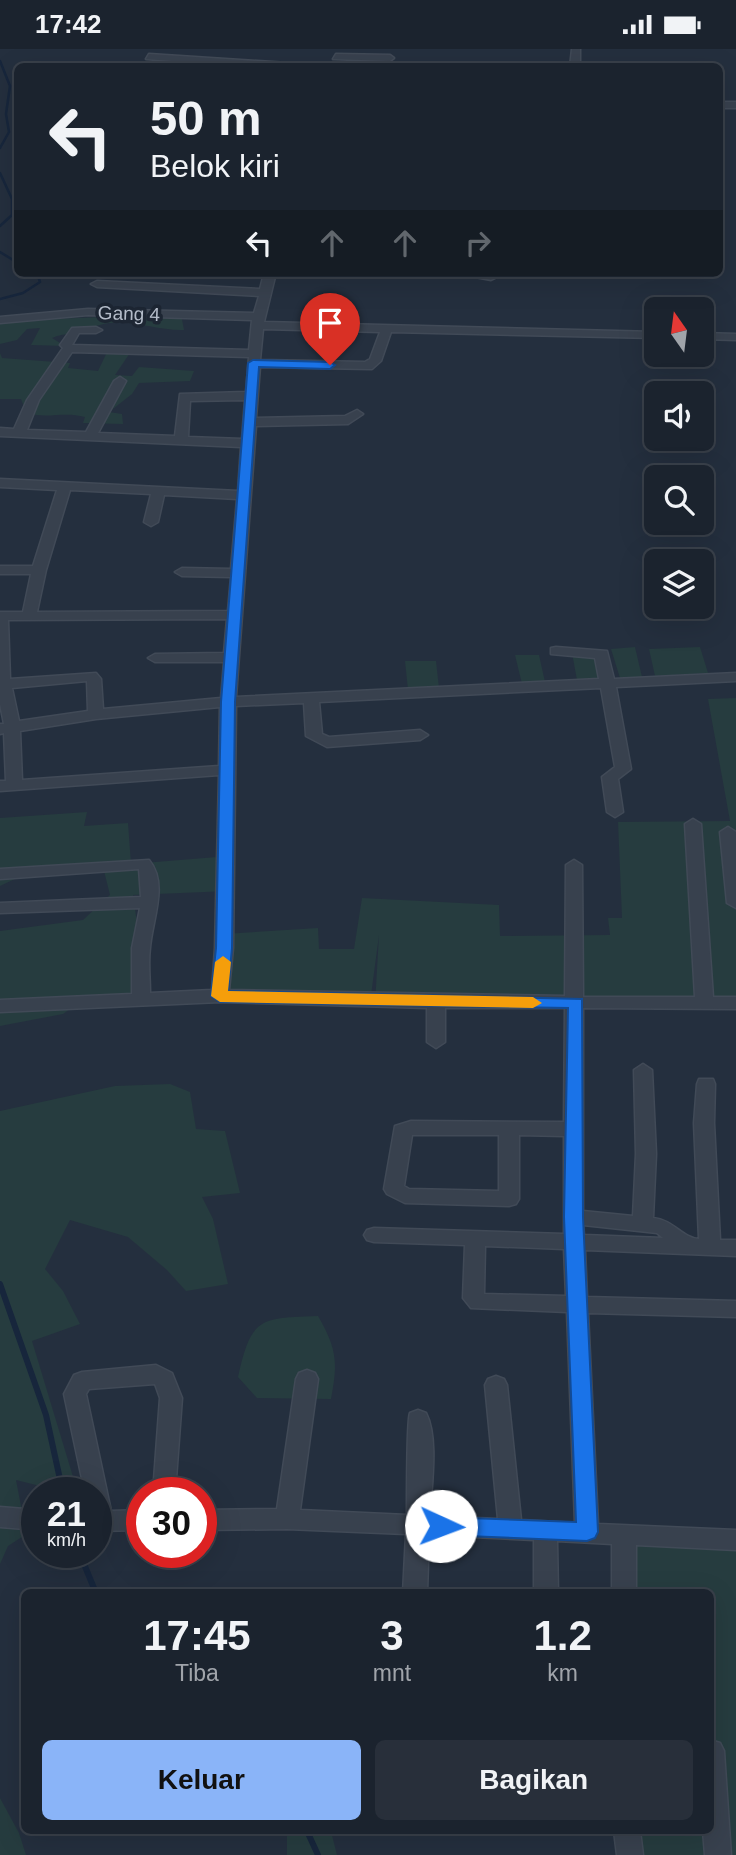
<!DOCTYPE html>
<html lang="id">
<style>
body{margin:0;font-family:Helvetica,sans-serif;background:#282f3a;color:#f1f3f6;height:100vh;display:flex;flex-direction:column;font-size:26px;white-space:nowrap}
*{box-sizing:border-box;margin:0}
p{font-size:23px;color:#a0a4aa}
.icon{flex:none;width:38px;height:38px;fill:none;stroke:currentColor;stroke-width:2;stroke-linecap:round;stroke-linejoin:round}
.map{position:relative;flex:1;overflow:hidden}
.side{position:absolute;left:21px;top:1540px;width:693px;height:245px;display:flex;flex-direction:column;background:#1b232e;border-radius:10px;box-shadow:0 7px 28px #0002,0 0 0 2px #39404a}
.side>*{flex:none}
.hud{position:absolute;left:14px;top:14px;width:709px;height:214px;border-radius:10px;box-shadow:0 7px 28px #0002,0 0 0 2px #39404a;background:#1b232e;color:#f1f3f6;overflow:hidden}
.needle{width:46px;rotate:346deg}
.tools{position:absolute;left:644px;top:248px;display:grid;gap:14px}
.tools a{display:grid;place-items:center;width:70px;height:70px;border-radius:10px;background:#1b232e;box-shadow:0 7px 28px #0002,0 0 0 2px #39404a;font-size:35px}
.speed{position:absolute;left:21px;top:1428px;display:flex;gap:14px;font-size:35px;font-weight:700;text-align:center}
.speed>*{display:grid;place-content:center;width:91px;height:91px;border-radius:50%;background:#1b232e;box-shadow:0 7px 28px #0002,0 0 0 2px #39404a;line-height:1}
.speed small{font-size:18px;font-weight:400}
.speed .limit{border:10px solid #d22;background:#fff;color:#111}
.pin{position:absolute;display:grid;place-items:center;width:60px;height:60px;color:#fff;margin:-72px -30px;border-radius:50% 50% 50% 0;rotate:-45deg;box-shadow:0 0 7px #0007}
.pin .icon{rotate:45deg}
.me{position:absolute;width:77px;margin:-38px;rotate:92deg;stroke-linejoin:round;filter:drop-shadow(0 0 5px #0008)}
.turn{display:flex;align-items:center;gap:24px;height:147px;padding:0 21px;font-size:32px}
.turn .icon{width:91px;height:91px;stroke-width:2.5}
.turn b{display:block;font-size:49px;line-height:60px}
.lanes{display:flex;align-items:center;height:66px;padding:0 21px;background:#0003;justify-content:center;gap:35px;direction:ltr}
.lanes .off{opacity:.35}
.eta{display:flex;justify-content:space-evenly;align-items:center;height:119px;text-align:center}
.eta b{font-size:42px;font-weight:800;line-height:49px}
.action{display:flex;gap:14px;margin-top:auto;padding:14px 21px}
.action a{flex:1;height:80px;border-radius:10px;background:#8ab4f8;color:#111;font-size:28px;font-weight:800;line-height:80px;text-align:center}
.action a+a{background:#282f3a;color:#f1f3f6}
.status{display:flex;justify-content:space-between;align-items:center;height:49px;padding:0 35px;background:#1b232e;direction:ltr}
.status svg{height:19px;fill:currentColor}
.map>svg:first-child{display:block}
</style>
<div class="status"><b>17:42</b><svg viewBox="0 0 49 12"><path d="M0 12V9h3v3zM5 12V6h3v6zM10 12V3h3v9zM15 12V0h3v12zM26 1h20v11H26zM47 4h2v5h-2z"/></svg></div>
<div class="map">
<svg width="736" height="1806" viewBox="0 0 736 1806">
<rect width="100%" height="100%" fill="#242f3e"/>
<g fill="#263c3f">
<path d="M181 265 184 281C157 282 126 268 100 276 93 277 96 279 90 282 78 286 64 283 52 289L65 297 31 296 40 279 27 280 17 291 0 295V272Z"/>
<path d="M109 299 132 301 115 326 132 327 139 318 194 322 190 332 139 334 132 345 109 363 122 365 123 375 83 374 85 368C62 362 47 371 22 363L24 358 21 350H0V304L2 309 70 314 68 319 98 322Z"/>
<polygon points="635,598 642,628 620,629 611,600"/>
<polygon points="700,598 708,624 655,627 649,600"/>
<polygon points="595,602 602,630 577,631 572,604"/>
<polygon points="515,606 539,606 545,633 522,635"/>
<polygon points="405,612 436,612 439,639 408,641"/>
<polygon points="736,649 736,952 375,955 379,886 370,954 222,952 223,885 318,879 319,900 354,900 362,849 499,856 500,887 610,886 608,869 622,869 618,773 730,772 708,650"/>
<polygon points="87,763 84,777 128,774 131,815 229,807 229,842 133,846 137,874 135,954 78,954 63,965 0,977 0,882 83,871 110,846 103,818 19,828 0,837 0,769"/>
<polygon points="170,1035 190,1043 196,1080 225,1082 240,1144 202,1148 213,1170 228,1235 186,1242 167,1221 128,1188 70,1171 45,1220 63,1242 80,1275 32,1292 74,1431 60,1442 16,1431 21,1457 31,1482 8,1497 0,1515 0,1062 115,1037"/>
<path d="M318 1267C337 1300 338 1313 331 1350L257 1349 238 1328C251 1268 260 1269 318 1267Z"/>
<polygon points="624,1485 736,1492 736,1806 635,1806 634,1782 710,1782 710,1544 626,1543"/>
<polygon points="0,1749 19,1784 26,1806 0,1806"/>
<polygon points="287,1782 331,1782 337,1806 287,1806"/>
</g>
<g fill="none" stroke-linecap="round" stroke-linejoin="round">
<g stroke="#17263c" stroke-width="2.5">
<polyline points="0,12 10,37 6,65 9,83 0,99"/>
<polyline points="0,124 12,150 12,166 0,177"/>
<polyline points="0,203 18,214"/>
<polyline points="0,250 23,244 40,233 37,224"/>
</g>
<g stroke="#17263c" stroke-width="6">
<polyline points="0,1235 46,1366 63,1444"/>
<polyline points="79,1503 96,1544"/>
<polyline points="307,1782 318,1806"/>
</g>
<defs>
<g id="street">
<polygon points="572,0 580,0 580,18 570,18"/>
<polygon points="149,5 303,15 307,18 254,18 146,10"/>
<polygon points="336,5 390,6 394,9 390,12 333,10"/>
<rect x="719" y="53" width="17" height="6"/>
<path d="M264 224H276L264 273 656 283V289L391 283 381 312 372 320 260 318 256 369 345 367 357 361 363 365 348 375 256 377 236 648 599 630 595 609 551 605V599L556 598 607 602 614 630 736 624V632L616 638 631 720 618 730 623 763 615 768 607 763 602 728 615 718 601 639 319 653 322 685 329 688 420 681 428 686 420 691 327 698 306 687 304 654 236 657 233 899 229 941 565 947 566 816 574 811 582 816 583 948H695L685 775 693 770 701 775 713 948H736V960L583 959V1162L633 1167 636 1105 634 1021 643 1015 652 1021 656 1105 653 1169C674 1171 682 1189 699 1190L694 1074 697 1035 699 1030H713L715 1035 714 1074 720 1191H736V1207L585 1201 587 1248 736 1252V1268L588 1264 598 1475 736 1481V1501L636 1496V1544H612V1495L557 1492 558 1544H534V1491L429 1486 427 1544H403L406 1485 287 1480 201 1481V1461L277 1460 296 1330 299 1324 307 1321 315 1324 318 1330 300 1461 407 1466C407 1451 407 1370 410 1364L418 1361 426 1364C439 1389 431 1439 430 1467L498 1470 485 1336 488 1330 496 1327 504 1330 507 1336 521 1471 575 1474 567 1263 471 1259 463 1249 465 1196 374 1193 367 1191 364 1186 367 1181 374 1179 564 1185V1087L519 1086V1150L516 1155 509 1157 405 1154 387 1145 384 1140 395 1077 411 1072 564 1073 565 959H445V993L436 999 427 993V959L220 953 0 963V951L132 945V899L140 859 0 864V854L141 848 139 820 0 830V820L149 811C169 835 152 871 150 899 148 914 150 929 150 944L212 941 215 899 219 726 0 742V732H6L4 684 0 685V675H4L0 655V563H23L31 525H0V517H33L57 441 0 438V430L238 442 241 398 0 387V379L14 380 27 351 63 299 60 296 72 279 96 278 102 281 96 284H79L72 296 249 301 252 271 88 266 0 274V268L88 260 254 264 259 247 97 238 91 235 97 232 260 240ZM263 280 380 283 370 310 365 313 260 311ZM72 303 249 308 246 343 180 345 175 387 98 384 126 332 120 328 114 332 86 383 27 381 39 351ZM245 351 242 390 188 388 190 352ZM70 441 151 445 144 473 151 477 158 473 164 446 237 450 231 520 182 519 175 523 182 527 231 528 228 562 37 563 46 521ZM227 570 224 604 155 605 148 609 155 613H224L221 649 103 660 101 630 96 624 10 630 8 571ZM87 632 88 662 19 672 12 639ZM220 658 219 717 22 731 20 682 96 670ZM412 1086H499V1142L409 1140 404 1137ZM583 1176 657 1184 663 1189 584 1186ZM485 1197 564 1200 566 1247 484 1245Z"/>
<polygon points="454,224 486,224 497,228 491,231"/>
<polygon points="702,284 736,285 736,291 702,290"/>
<polygon points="728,778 736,783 736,859 727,854 720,783"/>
<polygon points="156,1316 172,1324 182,1349 175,1444 153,1444 160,1349 155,1335 89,1340 86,1345 111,1462 142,1461 142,1481 96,1482 96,1444 85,1444 64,1345 74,1326 82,1323"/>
<polygon points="0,1458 37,1461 37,1481 0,1478"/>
<polygon points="710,1691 720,1694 724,1702 731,1806 705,1806 703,1782 710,1782"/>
<polygon points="614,1782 640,1782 643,1806 617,1806"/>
</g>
</defs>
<use href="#street" stroke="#414a57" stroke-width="3"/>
<use href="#street" fill="#38414e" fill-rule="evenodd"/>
</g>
<polygon fill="#1a73e8" stroke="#114b97" stroke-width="2" points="253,311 330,313 335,316 330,320 259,318 235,653 232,899 228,942 582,950 583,1168 598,1483 595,1489 587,1492 441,1486 434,1483 431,1477 434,1471 441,1468 576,1473 564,1168 568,959 220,953 211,947 216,899 221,653 248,314"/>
<polygon fill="#f59e0b" points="223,907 231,913 228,942 533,948 542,954 533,959 220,953 211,947 215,913"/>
<g text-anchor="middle" stroke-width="7" stroke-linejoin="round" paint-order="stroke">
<g font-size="19" fill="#b4bcc9" stroke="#1d2633">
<text transform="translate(129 264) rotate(2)" y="7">Gang 4</text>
</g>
</g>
</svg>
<div class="tools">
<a><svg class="needle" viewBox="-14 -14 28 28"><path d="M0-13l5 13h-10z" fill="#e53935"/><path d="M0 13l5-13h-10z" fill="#a0a4aa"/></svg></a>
<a><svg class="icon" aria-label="sound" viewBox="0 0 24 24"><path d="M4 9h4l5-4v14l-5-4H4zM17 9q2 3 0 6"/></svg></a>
<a><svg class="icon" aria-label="search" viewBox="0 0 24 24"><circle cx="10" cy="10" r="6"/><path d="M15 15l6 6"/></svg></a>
<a><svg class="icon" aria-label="layers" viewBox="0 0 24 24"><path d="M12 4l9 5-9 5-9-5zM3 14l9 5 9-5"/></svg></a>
</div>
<div class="speed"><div>21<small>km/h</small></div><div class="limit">30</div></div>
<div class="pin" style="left:330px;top:316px;background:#d93025"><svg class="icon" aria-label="arrive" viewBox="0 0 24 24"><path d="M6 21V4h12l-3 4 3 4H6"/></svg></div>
<svg class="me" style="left:441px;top:1477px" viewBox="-20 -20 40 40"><circle r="19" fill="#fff"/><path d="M0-13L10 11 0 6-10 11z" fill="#1a73e8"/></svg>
<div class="hud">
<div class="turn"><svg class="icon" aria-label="left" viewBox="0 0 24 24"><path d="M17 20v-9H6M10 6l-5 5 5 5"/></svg><div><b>50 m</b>Belok kiri</div></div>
<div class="lanes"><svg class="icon" aria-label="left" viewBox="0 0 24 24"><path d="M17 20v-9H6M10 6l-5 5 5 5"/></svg><svg class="icon off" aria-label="ahead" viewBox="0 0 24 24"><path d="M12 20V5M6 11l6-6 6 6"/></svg><svg class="icon off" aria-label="ahead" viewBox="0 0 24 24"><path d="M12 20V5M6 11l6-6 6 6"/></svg><svg class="icon off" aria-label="right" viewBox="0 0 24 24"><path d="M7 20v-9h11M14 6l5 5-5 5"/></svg></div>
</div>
<section class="side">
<div class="eta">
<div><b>17:45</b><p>Tiba</p></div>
<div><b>3</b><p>mnt</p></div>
<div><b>1.2</b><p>km</p></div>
</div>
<div class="action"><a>Keluar</a><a>Bagikan</a></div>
</section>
</div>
